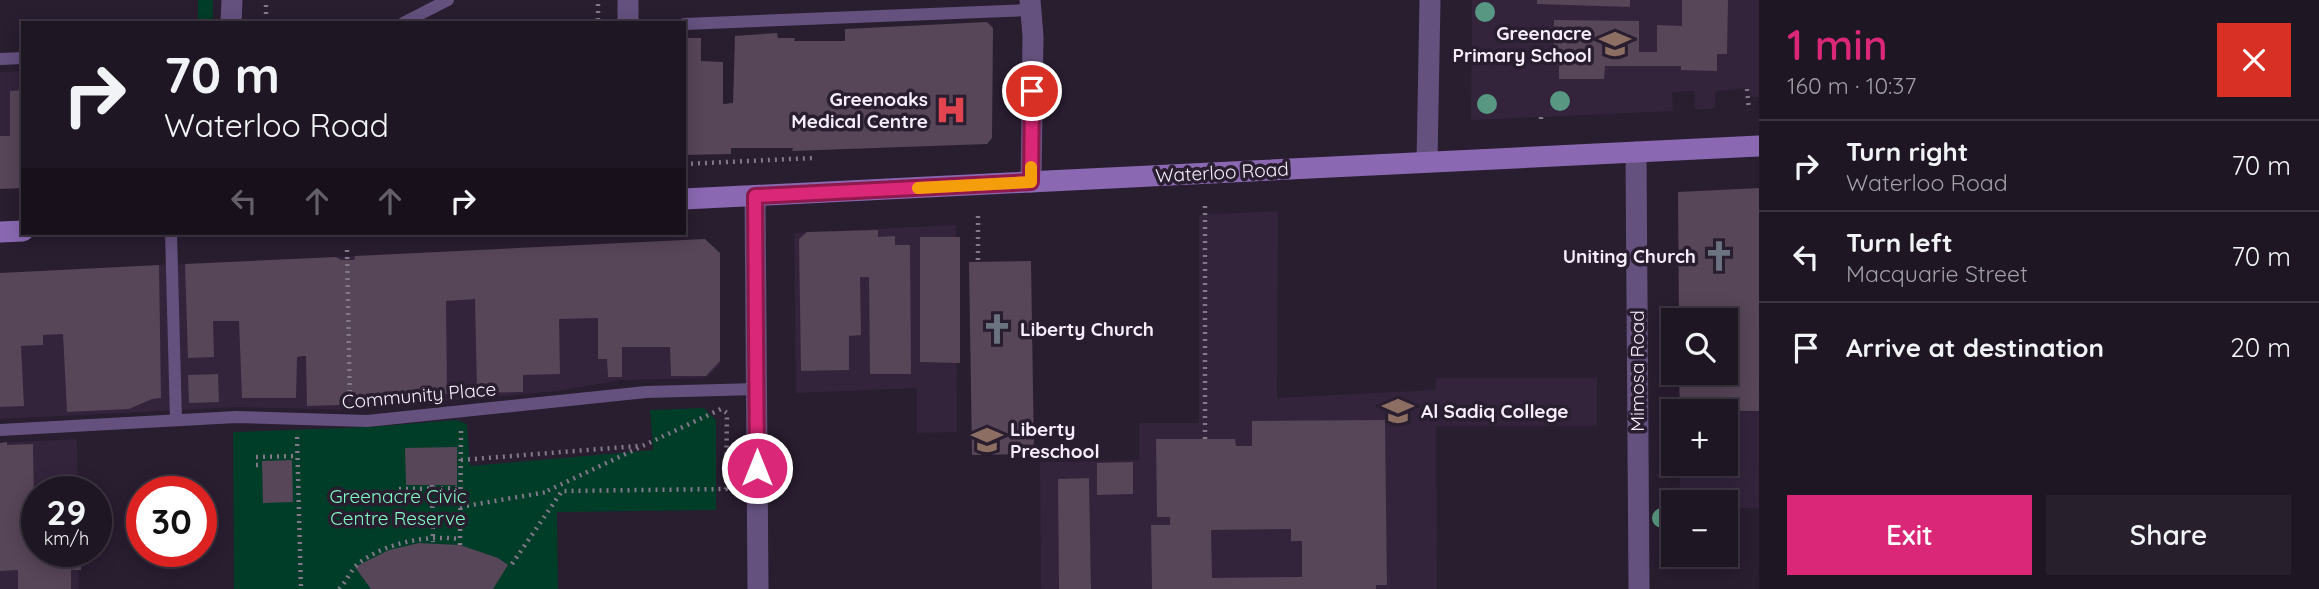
<!DOCTYPE html>
<meta charset="utf-8">
<style>
body{margin:0;font-family:Quicksand,sans-serif;background:#271f2c;color:#f1f3f6;height:100vh;display:flex;flex-direction:column;font-size:26px;white-space:nowrap}
*{box-sizing:border-box;margin:0}
p{font-size:23px;color:#a19fa6}
.icon{flex:none;width:38px;height:38px;fill:none;stroke:currentColor;stroke-width:2;stroke-linecap:round;stroke-linejoin:round}
.map{position:relative;flex:1;overflow:hidden}
.side{display:flex;flex-direction:column;background:#1f1624;width:560px}
.side>*{flex:none}
.banner{position:absolute;left:21px;top:21px;width:665px;height:214px;border-radius:0px;box-shadow:0 4px 18px #0003,0 0 0 2px #3c3541;background:#1f1624;color:#f1f3f6;overflow:hidden}
.tools{position:absolute;left:1661px;top:308px;display:grid;gap:14px}
.tools a{display:grid;place-items:center;width:77px;height:77px;border-radius:0px;background:#1f1624;box-shadow:0 4px 18px #0003,0 0 0 2px #3c3541;font-size:35px}
.speed{position:absolute;left:21px;top:476px;display:flex;gap:14px;font-size:35px;font-weight:700;text-align:center}
.speed>*{display:grid;place-content:center;width:91px;height:91px;border-radius:50%;background:#1f1624;box-shadow:0 4px 18px #0003,0 0 0 2px #3c3541;line-height:1}
.speed small{font-size:18px;font-weight:400}
.speed .limit{border:10px solid #d22;background:#fff;color:#111}
.pin{position:absolute;display:grid;place-items:center;width:60px;height:60px;color:#fff;margin:-30px;border:4px solid #fff;border-radius:50%;box-shadow:0 2px 7px #0007}
.me{position:absolute;width:77px;margin:-38px;rotate:0deg;stroke-linejoin:round;filter:drop-shadow(0 0 5px #0008)}
.turn{display:flex;align-items:center;gap:24px;height:147px;padding:0 28px;font-size:32px}
.turn .icon{width:91px;height:91px;stroke-width:2.5}
.turn b{display:block;font-size:49px;line-height:60px}
.lanes{display:flex;align-items:center;height:66px;padding:0 28px;background:#0003;justify-content:center;gap:35px;direction:ltr}
.lanes .off{opacity:.35}
.round{display:grid;place-items:center;flex:none;width:74px;height:74px;border-radius:0px;background:#271f2c}
.head{display:flex;align-items:center;justify-content:space-between;height:119px;padding:0 28px}
h1{font-size:42px;font-weight:600;line-height:52px;color:#db2777}
.cta{display:flex;gap:14px;margin-top:auto;padding:14px 28px}
.cta a{flex:1;height:80px;border-radius:0px;background:#db2777;color:#fff;font-size:28px;font-weight:600;line-height:80px;text-align:center}
.cta a+a{background:#271f2c;color:#f1f3f6}
ul{padding:0;list-style:none}
li{display:flex;align-items:center;gap:21px;height:91px;padding:0 28px;border-top:2px solid #3c3541}
li div{flex:1}
li b{display:block;font-size:26px}
li em{font-style:normal}
main{display:flex;flex:1;min-height:0}
.map>svg:first-child{display:block}
</style>
<main>
<div class="map">
<svg width="1759" height="589" viewBox="0 0 1759 589">
<rect width="100%" height="100%" fill="#291d30"/>
<g fill="#33243c">
<polygon points="1472,0 1759,0 1759,97 1751,97 1750,88 1715,91 1715,108 1695,110 1694,91 1672,92 1673,111 1471,120"/>
<polygon points="23,71 23,188 0,189 0,72"/>
<polygon points="1278,211 1277,398 1435,390 1436,378 1597,378 1597,426 1436,426 1437,589 1041,589 1040,462 1139,460 1139,423 1199,423 1199,215"/>
<polygon points="956,225 957,432 917,433 917,388 796,393 794,233"/>
<polygon points="705,239 720,253 720,365 706,378 621,380 558,391 350,410 239,407 0,419 0,273"/>
<polygon points="1759,411 1759,508 1726,508 1726,502 1680,502 1680,464 1726,464 1726,412"/>
<polygon points="77,439 78,492 37,492 37,551 78,551 79,589 0,589 0,443"/>
</g>
<g fill="#003d28">
<rect x="198" y="0" width="15" height="23"/>
<polygon points="704,408 716,420 716,510 557,512 558,589 234,589 233,432 370,427 456,420 467,424 470,466 653,450 650,410"/>
</g>
<g fill="#574558" fill-rule="evenodd">
<polygon points="1537,0 1630,0 1630,7 1537,4"/>
<polygon points="1682,0 1728,0 1727,54 1717,54 1717,71 1681,70 1681,66 1605,66 1604,79 1559,79 1559,65 1554,65 1554,20 1639,21 1639,52 1657,52 1657,25 1682,26"/>
<polygon points="987,22 993,28 992,138 987,144 792,151 793,148 731,148 731,154 684,155 684,38 701,38 701,61 723,62 723,104 733,103 735,36 777,33 778,38 795,38 794,41 845,41 845,29"/>
<polygon points="23,90 23,188 0,189 0,136 10,136 10,91"/>
<polygon points="1759,188 1759,411 1680,411 1679,373 1726,373 1726,320 1679,320 1678,192"/>
<polygon points="878,230 878,237 895,236 895,245 910,245 911,374 870,374 869,277 860,277 861,335 849,336 849,370 801,371 799,239 807,232"/>
<polygon points="920,237 960,237 960,363 920,362"/>
<polygon points="705,239 720,253 720,361 706,376 671,376 670,347 622,347 622,377 608,377 607,359 598,359 598,318 559,319 560,374 523,375 523,392 477,393 475,299 446,301 447,394 398,394 398,398 345,400 339,405 307,406 306,356 302,356 297,357 296,398 242,398 239,321 213,321 214,357 188,358 185,264 336,257 341,260 354,260 355,256"/>
<polygon points="1031,261 1034,454 972,455 969,262"/>
<polygon points="159,265 161,398 152,399 129,409 67,412 63,334 43,335 43,345 21,346 24,406 0,407 0,273"/>
<polygon points="218,374 219,402 189,403 188,375"/>
<path d="M1385 420 1387 585H1376V589H1152L1151 525H1170V517H1157L1156 439H1235L1236 446H1252V421ZM1291 529V541H1302V577L1212 578 1211 530Z"/>
<polygon points="7,442 7,445 33,444 34,506 37,506 37,551 81,551 81,570 71,570 71,589 18,589 18,570 0,571 0,443"/>
<polygon points="457,447 457,485 406,485 405,448"/>
<polygon points="292,460 293,502 263,503 262,461"/>
<polygon points="1133,462 1133,494 1097,495 1097,463"/>
<polygon points="1089,478 1091,589 1059,589 1058,479"/>
<polygon points="419,543 460,545 498,558 508,565 493,589 371,589 355,567 389,550"/>
</g>
<g fill="none" stroke-linecap="round" stroke-linejoin="round">
<g stroke="#837889" stroke-width="4.5" stroke-dasharray="2 5" stroke-linecap="butt">
<polyline points="598,4 598,23"/>
<polyline points="266,14 266,0"/>
<polyline points="1747,89 1749,110"/>
<polyline points="1541,117 1541,123"/>
<polyline points="684,164 813,158"/>
<polyline points="978,216 978,262"/>
<polyline points="347,250 350,404"/>
<polyline points="297,437 301,589"/>
<polyline points="1205,439 1205,206"/>
<polyline points="256,457 297,456"/>
<polyline points="461,460 638,446"/>
<polyline points="256,465 262,465"/>
<polyline points="432,485 433,542"/>
<polyline points="399,489 461,488"/>
<polyline points="460,507 547,492"/>
<polyline points="460,545 461,430"/>
<polyline points="512,564 562,491 726,489 727,413 721,409 547,491"/>
<path d="M339 589C347 581 351 569 359 563 387 542 427 535 460 539"/>
</g>
<g stroke="#64517e" stroke-width="12">
<polyline points="403,23 448,0"/>
<polyline points="684,24 1030,10"/>
<polyline points="0,59 23,58"/>
<polyline points="171,233 176,420"/>
<polyline points="0,430 236,417 367,421 646,392 757,389"/>
</g>
<g stroke="#64517e" stroke-width="21">
<polyline points="1030,0 1033,36 1031,182"/>
<polyline points="231,23 232,0"/>
<polyline points="628,23 628,0"/>
<polyline points="1636,152 1639,589"/>
<polyline points="1427,162 1430,0"/>
<polyline points="755,196 758,589"/>
</g>
<g stroke="#8a69b2" stroke-width="21">
<polyline points="684,199 1759,146"/>
<polyline points="0,232 23,231"/>
</g>
</g>
<g fill="#589781">
<circle cx="1485" cy="12" r="10"/>
<circle cx="1560" cy="101" r="10"/>
<circle cx="1487" cy="104" r="10"/>
<circle cx="1662" cy="518" r="10"/>
</g>
<g fill="none" stroke-linecap="round" stroke-linejoin="round">
<defs>
<polyline id="route" points="757,468 755,196 1031,182 1032,91"/>
</defs>
<use href="#route" stroke="#8e194d" stroke-width="18"/>
<use href="#route" stroke="#db2777" stroke-width="12"/>
<polyline stroke="#f59e0b" stroke-width="12" points="918,188 1031,182 1031,167"/>
</g>
<defs>
<symbol id="school-bare" viewBox="-9 -9 18 18"><path d="M0-5L7-2L0 1L-7-2ZM-4 1L0 2.5L4 1V4Q0 6-4 4Z" fill="#8d6e63" stroke="#291d30" stroke-width="2.5" paint-order="stroke"/></symbol>
<symbol id="hospital-bare" viewBox="-9 -9 18 18"><path d="M-5-5h3v3.5h4V-5h3V5h-3V1.5h-4V5h-3Z" fill="#e0444e" stroke="#291d30" stroke-width="2.5" paint-order="stroke"/></symbol>
<symbol id="church-bare" viewBox="-9 -9 18 18"><path d="M-1.2-6h2.4v3.5h3.3v2.4h-3.3V6h-2.4V-.1h-3.3v-2.4h3.3Z" fill="#6b7280" stroke="#291d30" stroke-width="2.5" paint-order="stroke"/></symbol>
</defs>
<g fill-rule="evenodd">
<use href="#school-bare" x="1593" y="22" width="44" height="44"/>
<use href="#hospital-bare" x="929" y="88" width="44" height="44"/>
<use href="#church-bare" x="1697" y="234" width="44" height="44"/>
<use href="#church-bare" x="975" y="307" width="44" height="44"/>
<use href="#school-bare" x="1376" y="389" width="44" height="44"/>
<use href="#school-bare" x="965" y="418" width="44" height="44"/>
</g>
<g text-anchor="middle" stroke-width="7" stroke-linejoin="round" paint-order="stroke">
<g font-size="19" font-weight="bold" fill="#f6eefb" stroke="#291d30" text-anchor="end">
<text x="1592" y="40">Greenacre<tspan x="1592" dy="22">Primary School</tspan></text>
<text x="928" y="106">Greenoaks<tspan x="928" dy="22">Medical Centre</tspan></text>
<text x="1696" y="263">Uniting Church</text>
<text x="1020" y="336" text-anchor="start">Liberty Church</text>
<text x="1421" y="418" text-anchor="start">Al Sadiq College</text>
<text x="1010" y="436" text-anchor="start">Liberty<tspan x="1010" dy="22">Preschool</tspan></text>
</g>
<g font-size="19" fill="#f6eefb" stroke="#291d30">
<text transform="translate(1222 172) rotate(-3)" y="7">Waterloo Road</text>
<text transform="translate(1637 371) rotate(-90)" y="7">Mimosa Road</text>
<text transform="translate(419 395) rotate(-5)" y="7">Community Place</text>
</g>
<g font-size="19" fill="#7ffbc4" stroke="#291d30">
<text x="398" y="503">Greenacre Civic<tspan x="398" dy="22">Centre Reserve</tspan></text>
</g>
</g>
</svg>
<div class="tools">
<a><svg class="icon" aria-label="search" viewBox="0 0 24 24"><circle cx="10" cy="10" r="6"/><path d="M15 15l6 6"/></svg></a>
<a>+</a>
<a>−</a>
</div>
<div class="speed"><div>29<small>km/h</small></div><div class="limit">30</div></div>
<div class="pin" style="left:1032px;top:91px;background:#d93025"><svg class="icon" aria-label="arrive" viewBox="0 0 24 24"><path d="M6 21V4h12l-3 4 3 4H6"/></svg></div>
<svg class="me" style="left:757px;top:468px" viewBox="-20 -20 40 40"><circle r="17" fill="#db2777" stroke="#fff" stroke-width="3"/><path d="M0-11L8 9 0 5-8 9z" fill="#fff"/></svg>
<div class="banner">
<div class="turn"><svg class="icon" aria-label="right" viewBox="0 0 24 24"><path d="M7 20v-9h11M14 6l5 5-5 5"/></svg><div><b>70 m</b>Waterloo Road</div></div>
<div class="lanes"><svg class="icon off" aria-label="left" viewBox="0 0 24 24"><path d="M17 20v-9H6M10 6l-5 5 5 5"/></svg><svg class="icon off" aria-label="ahead" viewBox="0 0 24 24"><path d="M12 20V5M6 11l6-6 6 6"/></svg><svg class="icon off" aria-label="ahead" viewBox="0 0 24 24"><path d="M12 20V5M6 11l6-6 6 6"/></svg><svg class="icon" aria-label="right" viewBox="0 0 24 24"><path d="M7 20v-9h11M14 6l5 5-5 5"/></svg></div>
</div>
</div>
<section class="side">
<div class="head"><div><h1>1 min</h1><p>160 m · 10:37</p></div><a class="round" style="background:#d93025;color:#fff"><svg class="icon" aria-label="close" viewBox="0 0 24 24"><path d="M6 6l12 12M18 6L6 18"/></svg></a></div>
<ul>
<li><svg class="icon" aria-label="right" viewBox="0 0 24 24"><path d="M7 20v-9h11M14 6l5 5-5 5"/></svg><div><b>Turn right</b><p>Waterloo Road</p></div><em>70 m</em></li>
<li><svg class="icon" aria-label="left" viewBox="0 0 24 24"><path d="M17 20v-9H6M10 6l-5 5 5 5"/></svg><div><b>Turn left</b><p>Macquarie Street</p></div><em>70 m</em></li>
<li><svg class="icon" aria-label="arrive" viewBox="0 0 24 24"><path d="M6 21V4h12l-3 4 3 4H6"/></svg><div><b>Arrive at destination</b></div><em>20 m</em></li>
</ul>
<div class="cta"><a>Exit</a><a>Share</a></div>
</section>
</main>
